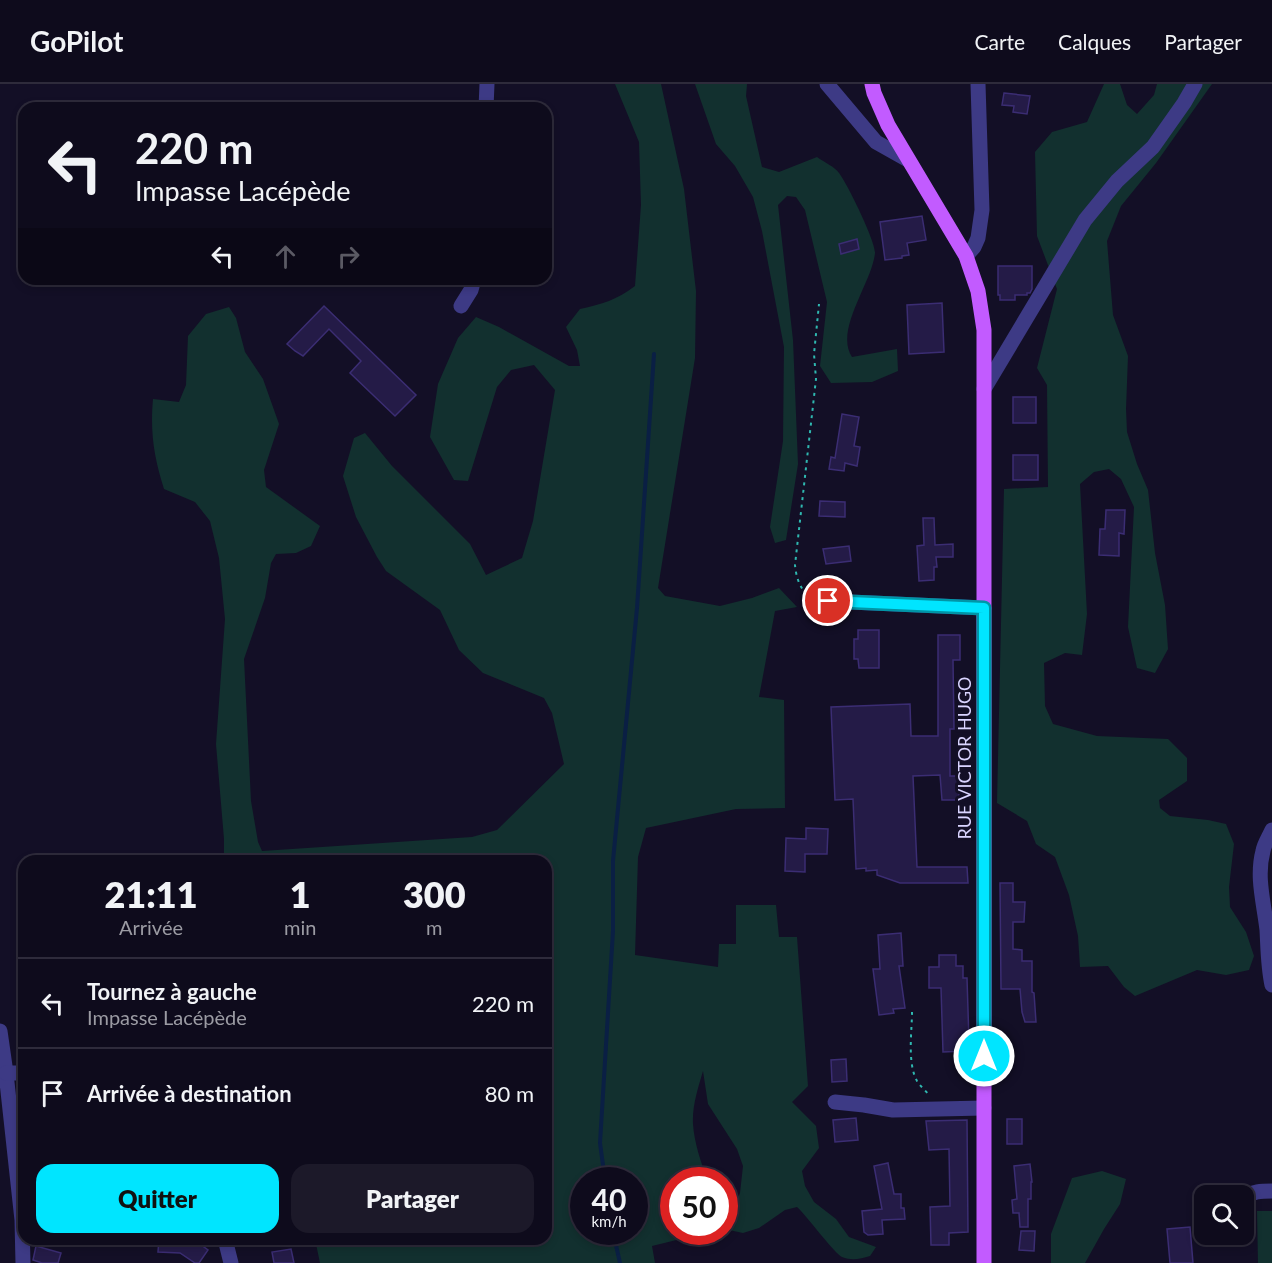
<!DOCTYPE html>
<html lang="fr">
<meta charset="utf-8">
<style>
body{margin:0;font-family:Lato,sans-serif;background:#1c1929;color:#f1f3f6;height:100vh;display:flex;flex-direction:column;font-size:22px;white-space:nowrap}
*{box-sizing:border-box;margin:0}
p{font-size:20px;color:#9b9ba3}
.icon{flex:none;width:33px;height:33px;fill:none;stroke:currentColor;stroke-width:2;stroke-linecap:round;stroke-linejoin:round}
.map{position:relative;flex:1;overflow:hidden}
.sheet{position:absolute;left:18px;top:771px;width:534px;height:390px;display:flex;flex-direction:column;background:#0e0b1c;border-radius:18px;box-shadow:0 3px 9px #0003,0 0 0 2px #2e2b3b}
.sheet>*{flex:none}
.top-card{position:absolute;left:18px;top:18px;width:534px;height:183px;border-radius:18px;box-shadow:0 3px 9px #0003,0 0 0 2px #2e2b3b;background:#0e0b1c;color:#f1f3f6;overflow:hidden}
.buttons{position:absolute;left:1194px;top:1101px;display:grid;gap:12px}
.buttons a{display:grid;place-items:center;width:60px;height:60px;border-radius:12px;background:#0e0b1c;box-shadow:0 3px 9px #0003,0 0 0 2px #2e2b3b;font-size:30px}
.speed{position:absolute;left:570px;top:1083px;display:flex;gap:12px;font-size:30px;font-weight:700;text-align:center}
.speed>*{display:grid;place-content:center;width:78px;height:78px;border-radius:50%;background:#0e0b1c;box-shadow:0 3px 9px #0003,0 0 0 2px #2e2b3b;line-height:1}
.speed small{font-size:15px;font-weight:400}
.speed .limit{border:9px solid #d22;background:#fff;color:#111}
.pin{position:absolute;display:grid;place-items:center;width:51px;height:51px;color:#fff;margin:-26px;border:3px solid #fff;border-radius:50%;box-shadow:0 2px 6px #0007}
.me{position:absolute;width:66px;margin:-33px;rotate:0deg;stroke-linejoin:round;filter:drop-shadow(0 0 4px #0008)}
.turn{display:flex;align-items:center;gap:21px;height:126px;padding:0 18px;font-size:27px}
.turn .icon{width:78px;height:78px;stroke-width:2.5}
.turn b{display:block;font-size:42px;line-height:51px}
.lanes{display:flex;align-items:center;height:57px;padding:0 18px;background:#0003;justify-content:center;gap:30px;direction:ltr}
.lanes .off{opacity:.35}
.eta{display:flex;justify-content:space-evenly;align-items:center;height:102px;text-align:center}
.eta b{font-size:36px;font-weight:800;line-height:42px}
.primary-button{display:flex;gap:12px;margin-top:auto;padding:12px 18px}
.primary-button a{flex:1;height:69px;border-radius:18px;background:#00e5ff;color:#111;font-size:24px;font-weight:800;line-height:69px;text-align:center}
.primary-button a+a{background:#1c1929;color:#f1f3f6}
ul{padding:0;list-style:none}
li{display:flex;align-items:center;gap:18px;height:90px;padding:0 18px;border-top:2px solid #2e2b3b}
li div{flex:1}
li b{display:block;font-size:22px}
li em{font-style:normal}
header{display:flex;align-items:center;gap:36px;box-sizing:border-box;height:84px;padding:0 30px;background:#0e0b1c;border-bottom:2px solid #2e2b3b}
header strong{font-size:28px}
nav{display:flex;gap:33px;margin-inline-start:auto;font-size:21px}
.map>svg:first-child{display:block}
</style>
<header>
<strong>GoPilot</strong>
<nav><a>Carte</a><a>Calques</a><a>Partager</a></nav>
</header>
<div class="map">
<svg width="1272" height="1179" viewBox="0 0 1272 1179">
<rect width="100%" height="100%" fill="#130f26"/>
<g fill="#12302f" fill-rule="evenodd">
<path d="M615 0H661L684 105 696 207 695 274 658 504 665 512 720 522 752 514 779 504 797 523 775 527 759 613 784 616 785 724 736 725 646 744 638 773 635 871 718 883 719 860H736V821H776L779 853H797L808 1002 792 1018 816 1042 819 1064 802 1087 805 1102 814 1118 836 1135 849 1153 876 1163 870 1172C860 1175 852 1177 842 1173 835 1170 806 1131 797 1123L785 1126 759 1144 743 1149 729 1146V1138L740 1109 743 1082 737 1065 708 1020 703 987C698 1004 692 1022 693 1040 694 1057 701 1080 708 1096H674V1148H709L652 1162 655 1179H320L315 1155H546V777H224V755L216 660 225 535 219 474 210 437 195 418 164 405C154 373 150 349 153 315L179 318 186 301 188 252 206 230 229 223 236 234 245 268 263 295 279 340 264 386 266 403 320 442 311 462 296 469 276 470 271 479 265 514 244 575 251 717 258 758 262 767 472 753 497 746 564 680 552 629 544 614 483 589 459 566 440 526 386 487 377 473 356 433 343 392 354 354 365 349 392 382 470 460 486 491 522 474 533 437 555 306 534 281 511 286 497 303 468 397 454 396 430 353 438 300 458 254 476 233 499 243 569 282H580L577 266 566 243 580 225C602 220 617 216 635 202L641 121 639 58ZM584 1096H634V1148H584Z"/>
<path d="M695 0H747L746 12 762 83 779 88 817 73C824 78 835 83 839 89 847 99 876 158 875 169 872 199 834 246 852 273L897 265 898 287 872 298 831 299 820 282 827 218 805 126 796 113 787 112 778 121 793 256 798 380 786 456 775 459 770 443 783 357 784 263 762 147 753 113 735 82 716 60Z"/>
<polygon points="1104,0 1120,0 1127,21 1137,30 1154,11 1157,0 1212,0 1156,79 1121,122 1107,157 1113,231 1128,272 1126,325 1127,348 1137,380 1148,406 1155,469 1165,521 1168,565 1155,589 1137,584 1128,543 1134,423 1121,395 1109,385 1094,388 1080,400 1087,530 1082,571 1065,569 1044,579 1045,622 1053,640 1097,652 1168,655 1187,674 1187,697 1159,716 1160,724 1170,732 1208,736 1226,740 1234,760 1229,803 1230,823 1246,848 1254,872 1249,886 1226,891 1197,886 1135,912 1124,903 1108,882 1080,883 1078,852 1069,811 1055,773 1036,760 1027,737 997,719 1004,405 1048,403 1047,301 1037,284 1057,205 1037,152 1035,68 1052,48 1087,38"/>
<polygon points="1102,1087 1126,1095 1120,1120 1104,1145 1085,1179 1051,1179 1051,1150 1072,1094"/>
<polygon points="1257,1127 1272,1127 1272,1179 1258,1179"/>
</g>
<g fill="none" stroke-linecap="round" stroke-linejoin="round">
<g stroke="#0a1f44" stroke-width="4">
<polyline points="605,1096 600,1059 613,847 613,777 637,524 654,270"/>
<polyline points="613,1148 620,1179"/>
</g>
</g>
<g fill="#241b47" stroke="#3b2d73" stroke-width="1.5">
<polygon points="1004,9 1030,12 1027,30 1013,28 1014,22 1002,21"/>
<polygon points="922,132 926,156 907,159 909,171 902,172 902,174 885,176 880,138"/>
<polygon points="857,155 859,165 841,170 839,160"/>
<polygon points="998,182 1032,182 1032,205 1030,209 1027,209 1027,211 1015,211 1015,216 1000,216 1000,211 998,211"/>
<polygon points="942,219 944,268 909,270 907,221"/>
<polygon points="324,222 416,311 395,332 350,289 361,277 329,245 303,272 295,267 287,260"/>
<rect x="1013" y="313" width="23" height="26"/>
<polygon points="842,330 859,333 854,362 860,363 857,382 845,379 844,387 829,385 831,373 835,374"/>
<rect x="1013" y="371" width="25" height="25"/>
<polygon points="820,417 845,418 845,433 819,432"/>
<polygon points="1106,426 1125,426 1124,450 1119,449 1119,472 1099,471 1100,445 1105,445"/>
<polygon points="923,434 934,434 935,461 953,460 953,473 936,473 937,483 934,483 934,496 919,497 917,462 924,461"/>
<polygon points="849,462 851,477 826,480 823,465"/>
<polygon points="858,546 879,546 879,584 859,584 858,575 854,575 854,555 858,555"/>
<polygon points="938,551 960,551 960,576 953,576 954,645 950,645 950,692 959,692 959,716 942,716 940,691 913,692 917,783 967,783 968,799 900,799 877,791 877,786 866,787 866,784 856,785 853,715 835,716 831,623 910,620 911,652 938,652"/>
<polygon points="806,744 828,745 827,770 805,770 805,788 785,787 786,754 806,755"/>
<polygon points="1000,799 1013,799 1013,818 1025,818 1024,838 1013,838 1013,865 1022,866 1022,877 1032,877 1032,908 1034,909 1036,938 1025,938 1022,928 1020,905 1001,905"/>
<polygon points="901,849 903,882 899,882 905,924 893,925 894,929 879,931 873,885 880,885 878,851"/>
<polygon points="939,871 956,871 956,882 963,882 963,894 967,894 969,958 966,959 966,967 943,968 941,904 929,904 929,883 939,883"/>
<polygon points="846,975 847,997 832,998 831,976"/>
<polygon points="856,1034 858,1056 835,1058 833,1036"/>
<rect x="1007" y="1035" width="15" height="25"/>
<polygon points="967,1036 968,1148 949,1149 949,1161 931,1161 930,1123 950,1122 949,1065 929,1066 926,1037"/>
<polygon points="888,1079 894,1110 901,1110 901,1124 904,1124 905,1135 882,1136 883,1150 868,1151 864,1148 862,1127 882,1125 874,1082"/>
<polygon points="1030,1080 1032,1098 1031,1098 1031,1115 1028,1115 1028,1143 1020,1143 1019,1129 1013,1129 1012,1116 1017,1115 1014,1082"/>
<polygon points="1190,1143 1193,1179 1170,1179 1167,1145"/>
<polygon points="1021,1147 1035,1147 1034,1167 1019,1166"/>
<polygon points="159,1155 193,1155 208,1166 199,1179 195,1179 180,1169 158,1168"/>
<polygon points="36,1162 61,1169 58,1179 42,1179 33,1176"/>
<polygon points="291,1165 294,1179 274,1179 272,1168"/>
</g>
<g fill="none" stroke-linecap="round" stroke-linejoin="round">
<g stroke="#2fb8b0" stroke-width="2" stroke-dasharray="3 4.5" stroke-linecap="butt">
<path d="M814 513C801 511 796 493 795 481L816 295 814 270 819 220"/>
<path d="M912 928C912 947 907 979 917 997 920 1002 926 1007 930 1012"/>
</g>
<g stroke="#3d3a85" stroke-width="15">
<polyline points="827,0 876,58 908,76"/>
<polyline points="486,24 487,0"/>
<polyline points="966,172 974,163 978,154 982,126 978,0"/>
<polyline points="461,222 471,206 474,195"/>
<polyline points="984,305 1085,136 1117,97 1153,63 1184,19 1195,0"/>
<polyline points="828,517 984,524"/>
<path d="M1272 746C1269 753 1264 760 1263 767 1256 793 1264 819 1267 846 1268 864 1268 883 1272 901"/>
<polyline points="0,947 6,989 22,1136 23,1179"/>
<polyline points="6,989 24,989"/>
<polyline points="835,1018 864,1021 893,1026 984,1024"/>
<path d="M1244 1114C1252 1107 1262 1107 1272 1107"/>
<polyline points="1231,1151 1231,1150"/>
<polyline points="225,1155 231,1179"/>
</g>
<polyline stroke="#c25bff" stroke-width="15" points="872,0 874,9 888,41 966,172 978,207 984,246 984,1179"/>
</g>
<g fill="none" stroke-linecap="round" stroke-linejoin="round">
<defs>
<polyline id="route" points="828,517 984,524 984,972"/>
</defs>
<use href="#route" stroke="#0095a6" stroke-width="15"/>
<use href="#route" stroke="#00e5ff" stroke-width="10"/>
</g>
<g text-anchor="middle" stroke-width="6" stroke-linejoin="round" paint-order="stroke">
<g font-size="18" fill="#d9d4ff" stroke="#130f26">
<text transform="translate(965 674) rotate(-90)" y="6">RUE VICTOR HUGO</text>
</g>
</g>
</svg>
<div class="buttons">
<a><svg class="icon" aria-label="search" viewBox="0 0 24 24"><circle cx="10" cy="10" r="6"/><path d="M15 15l6 6"/></svg></a>
</div>
<div class="speed"><div>40<small>km/h</small></div><div class="limit">50</div></div>
<div class="pin" style="left:828px;top:517px;background:#d93025"><svg class="icon" aria-label="arrive" viewBox="0 0 24 24"><path d="M6 21V4h12l-3 4 3 4H6"/></svg></div>
<svg class="me" style="left:984px;top:972px" viewBox="-20 -20 40 40"><circle r="17" fill="#00e5ff" stroke="#fff" stroke-width="3"/><path d="M0-11L8 9 0 5-8 9z" fill="#fff"/></svg>
<div class="top-card">
<div class="turn"><svg class="icon" aria-label="left" viewBox="0 0 24 24"><path d="M17 20v-9H6M10 6l-5 5 5 5"/></svg><div><b>220 m</b>Impasse Lacépède</div></div>
<div class="lanes"><svg class="icon" aria-label="left" viewBox="0 0 24 24"><path d="M17 20v-9H6M10 6l-5 5 5 5"/></svg><svg class="icon off" aria-label="ahead" viewBox="0 0 24 24"><path d="M12 20V5M6 11l6-6 6 6"/></svg><svg class="icon off" aria-label="right" viewBox="0 0 24 24"><path d="M7 20v-9h11M14 6l5 5-5 5"/></svg></div>
</div>
<section class="sheet">
<div class="eta">
<div><b>21:11</b><p>Arrivée</p></div>
<div><b>1</b><p>min</p></div>
<div><b>300</b><p>m</p></div>
</div>
<ul>
<li><svg class="icon" aria-label="left" viewBox="0 0 24 24"><path d="M17 20v-9H6M10 6l-5 5 5 5"/></svg><div><b>Tournez à gauche</b><p>Impasse Lacépède</p></div><em>220 m</em></li>
<li><svg class="icon" aria-label="arrive" viewBox="0 0 24 24"><path d="M6 21V4h12l-3 4 3 4H6"/></svg><div><b>Arrivée à destination</b></div><em>80 m</em></li>
</ul>
<div class="primary-button"><a>Quitter</a><a>Partager</a></div>
</section>
</div>
